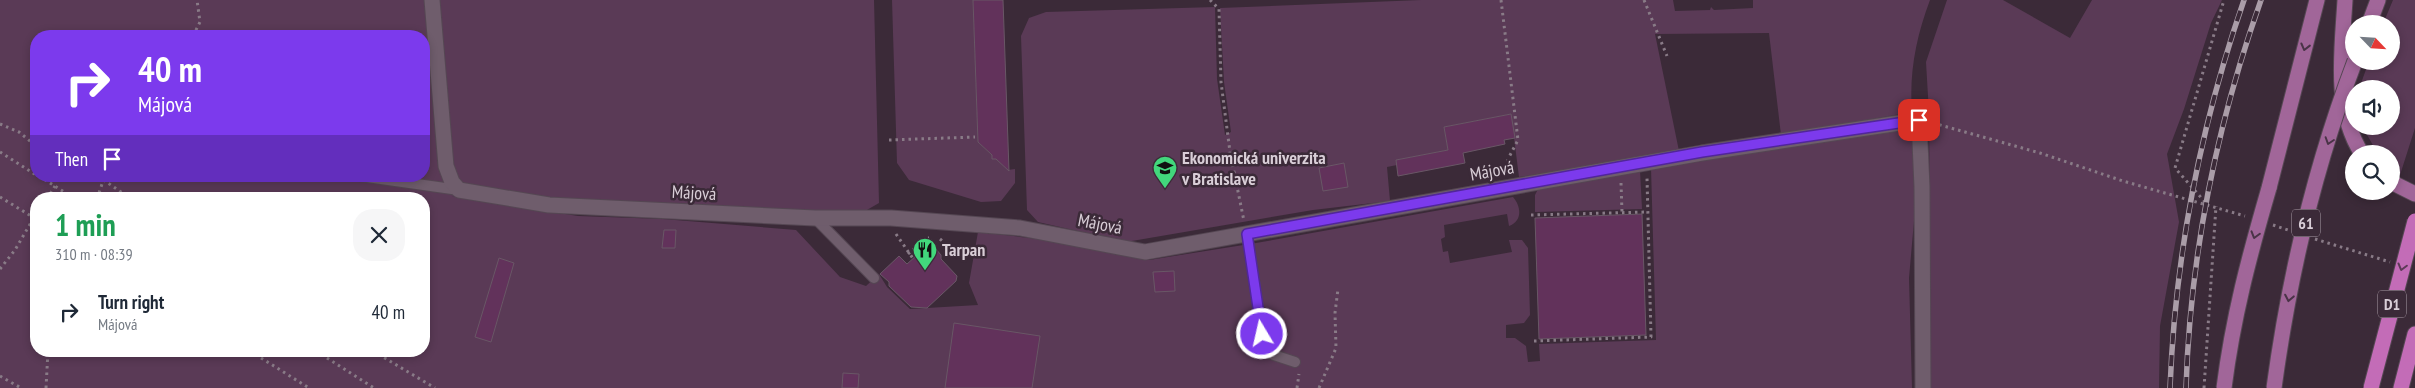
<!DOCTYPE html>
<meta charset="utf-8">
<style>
body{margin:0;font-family:"PT Sans Narrow",sans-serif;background:#f6f6f7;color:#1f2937;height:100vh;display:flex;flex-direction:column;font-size:19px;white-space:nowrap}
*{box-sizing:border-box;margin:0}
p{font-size:16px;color:#747a83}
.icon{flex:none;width:28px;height:28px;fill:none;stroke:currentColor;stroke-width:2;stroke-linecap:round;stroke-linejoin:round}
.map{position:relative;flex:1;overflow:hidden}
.drawer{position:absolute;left:30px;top:192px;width:400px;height:165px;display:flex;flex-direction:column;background:#fff;border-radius:20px;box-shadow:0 2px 8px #0003}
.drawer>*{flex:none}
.guide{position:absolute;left:30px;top:30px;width:400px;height:152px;border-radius:20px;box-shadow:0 2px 8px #0003;background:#7c3aed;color:#fff;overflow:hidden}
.needle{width:32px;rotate:115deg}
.fabs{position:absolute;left:2345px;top:15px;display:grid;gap:10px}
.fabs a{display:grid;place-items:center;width:55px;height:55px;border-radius:50%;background:#fff;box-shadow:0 2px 8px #0003;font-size:25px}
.pin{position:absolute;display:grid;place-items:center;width:42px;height:42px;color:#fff;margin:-21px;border-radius:10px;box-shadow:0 2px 8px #0006}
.me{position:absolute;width:55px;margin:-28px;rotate:351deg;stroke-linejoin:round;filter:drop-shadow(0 0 4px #0008)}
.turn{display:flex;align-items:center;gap:18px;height:105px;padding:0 25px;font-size:22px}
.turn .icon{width:65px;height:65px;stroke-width:2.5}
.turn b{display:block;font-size:35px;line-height:42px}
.then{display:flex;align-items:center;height:48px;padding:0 25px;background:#0003;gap:10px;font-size:19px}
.round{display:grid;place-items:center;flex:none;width:52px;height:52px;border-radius:20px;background:#f6f6f7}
.head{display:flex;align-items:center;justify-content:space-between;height:85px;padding:0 25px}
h1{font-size:30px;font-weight:700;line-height:38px;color:#1e9e55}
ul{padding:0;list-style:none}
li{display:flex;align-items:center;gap:15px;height:70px;padding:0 25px}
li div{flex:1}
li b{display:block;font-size:19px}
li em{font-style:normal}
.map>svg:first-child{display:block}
</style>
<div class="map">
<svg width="2415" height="388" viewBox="0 0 2415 388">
<rect width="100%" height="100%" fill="#3b2a38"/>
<g fill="#5a3a56" fill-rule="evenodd">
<path d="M0 0H874L879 203 860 214 630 207 452 196 578 216 663 219 796 230 840 277 866 286 879 274 887 287 910 309 978 305 969 283 978 232 1056 241 1149 260 1256 243 1513 197C1521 206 1523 221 1509 226L1507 214 1444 225 1445 237 1441 239 1443 252 1448 251 1450 263 1512 252 1509 240H1522L1528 248 1530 315 1524 323 1506 325V338H1515L1526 346 1528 362 1540 361 1539 344 1656 340 1651 168 1873 133 1903 130 1914 135V221L1909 278 1912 388H0ZM36 36H424V176H36ZM36 199H424V351H36Z"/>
<polygon points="892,0 973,0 978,142 1008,170 1015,169 1015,183 1001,201 981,202 909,180 897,163"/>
<path d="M1421 0H1673L1675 11 1710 10 1711 7 1714 10 1753 8V0H1930C1916 37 1909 73 1912 112L1781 135 1769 33 1655 34 1679 151 1519 177 1511 114 1444 127 1448 150 1396 160 1397 165 1387 167 1390 201 1313 210 1126 242 1038 222 1027 210 1021 36 1029 18 1046 12 1215 7 1217 79 1225 135 1231 132 1224 82 1220 8Z"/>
<polygon points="1947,0 2003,0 2070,38 2092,0 2222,0 2211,23 2184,109 2167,154 2179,222 2160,326 2159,388 1931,388 1929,113 1926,62"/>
<polygon points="2393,0 2415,0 2415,128 2400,175 2391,168 2391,154 2378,154 2362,126 2391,126 2391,89 2359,89 2369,61 2391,61 2391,24 2383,24"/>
<polygon points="1640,170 1642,209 1535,212 1535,195 1538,189"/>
</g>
<g fill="#62325b" stroke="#695766">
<polygon points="973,0 1003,0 1009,171 996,159 992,159 992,155 978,142"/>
<polygon points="1511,114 1515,138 1504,140 1505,144 1463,153 1465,163 1398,176 1396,160 1448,150 1444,127"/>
<polygon points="1344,163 1348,187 1323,191 1319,168"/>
<polygon points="1642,214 1646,335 1539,339 1535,218"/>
<polygon points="664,230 676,230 675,248 662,248"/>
<polygon points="926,247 935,248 941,255 941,259 957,276 956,281 927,308 911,307 889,286 889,282 880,274 899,256 907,264"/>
<polygon points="499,258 514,263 491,342 475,337"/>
<polygon points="1174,271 1175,291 1155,292 1153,272"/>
<polygon points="954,323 1040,336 1032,388 945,388"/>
<polygon points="843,373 859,374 858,388 842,388"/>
</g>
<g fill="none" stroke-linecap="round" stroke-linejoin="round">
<defs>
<g id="service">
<polyline points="360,176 459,190"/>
<polyline points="815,218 874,278"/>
<polyline points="1247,234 1265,352 1295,362"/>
</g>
<polyline id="minor" points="432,0 446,166 452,182 459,190 549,205 815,218 891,218 1020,228 1145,252 1702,153 1919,120 1922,187 1923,388"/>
<g id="primary">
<path d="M2345 0C2342 51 2333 109 2362 154"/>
<polyline points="2369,24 2378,0"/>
<polyline points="2391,182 2415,194"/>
<polyline points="2269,188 2317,0"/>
</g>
<polyline id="motorway" points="2401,388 2415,334"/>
</defs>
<use href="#service" stroke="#554753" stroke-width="12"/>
<use href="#minor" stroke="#554753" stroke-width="17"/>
<use href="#primary" stroke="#554753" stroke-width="17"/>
<use href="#motorway" stroke="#554753" stroke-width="17"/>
<g stroke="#897b87" stroke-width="3" stroke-dasharray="2.5 4" stroke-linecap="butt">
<polyline points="1210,0 1219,9 1221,82 1230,152 1244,221"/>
<polyline points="1501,0 1518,140 1508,159 1509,173"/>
<polyline points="1644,0 1667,56"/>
<polyline points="193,36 200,22 197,0"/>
<polyline points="1933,123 2040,153 2123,181 2245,216"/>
<polyline points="0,124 19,132 36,146"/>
<polyline points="889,140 975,137"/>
<polyline points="0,152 36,175"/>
<polyline points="39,176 75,199"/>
<polyline points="98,176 131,199"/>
<polyline points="1621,183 1622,212"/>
<polyline points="0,197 36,219"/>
<polyline points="47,199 55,186"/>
<polyline points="97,199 103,181"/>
<polyline points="2205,202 2175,168 2224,0"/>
<polyline points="1531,215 1648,212"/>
<polyline points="2273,225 2288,230"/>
<polyline points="896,234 914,260"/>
<polyline points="940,239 959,255"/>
<polyline points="2315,239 2390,262"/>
<polyline points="908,254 926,238 929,238"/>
<polyline points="0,269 15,250 36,214"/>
<polyline points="1534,341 1651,337 1647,178"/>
<polyline points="250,351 309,388"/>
<polyline points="316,351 374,388"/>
<polyline points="373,351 435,388"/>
<polyline points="0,376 21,388"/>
<polyline points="46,388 48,351"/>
<polyline points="1297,388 1299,374"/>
<polyline points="1319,388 1336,348 1335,313 1338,289"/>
<polyline points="2204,388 2216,206"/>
</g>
<use href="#service" stroke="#6f5d6c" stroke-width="10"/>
<use href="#minor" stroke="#6f5d6c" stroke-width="15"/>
<use href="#primary" stroke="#a16699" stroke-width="15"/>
<use href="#motorway" stroke="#c36cb7" stroke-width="15"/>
<defs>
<g id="rail">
<path d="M2170 388C2175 257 2201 124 2244 0"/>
<path d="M2186 388C2190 256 2217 124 2261 0"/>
</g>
</defs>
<use href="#rail" stroke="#aa9da8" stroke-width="5.5"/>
<use href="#rail" stroke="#3b2a38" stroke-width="4" stroke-dasharray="11" stroke-linecap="butt"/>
<defs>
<g id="primary-bridge">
<path d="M2224 388C2233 317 2249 257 2269 188"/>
<path d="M2274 388C2289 277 2315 166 2355 61"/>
</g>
<polyline id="motorway-bridge" points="2371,388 2415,221"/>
</defs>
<use href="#primary-bridge" stroke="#554753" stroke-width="17" stroke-linecap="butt"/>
<use href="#motorway-bridge" stroke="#554753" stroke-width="17" stroke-linecap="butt"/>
<use href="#primary-bridge" stroke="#a16699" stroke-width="15"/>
<use href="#motorway-bridge" stroke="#c36cb7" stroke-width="15"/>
</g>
<defs><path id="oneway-chevron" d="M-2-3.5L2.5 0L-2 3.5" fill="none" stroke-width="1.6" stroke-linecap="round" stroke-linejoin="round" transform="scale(1.25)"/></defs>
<g stroke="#4a3347">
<use href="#oneway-chevron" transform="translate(2305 47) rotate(104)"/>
<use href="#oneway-chevron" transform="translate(2329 141) rotate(108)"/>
<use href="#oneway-chevron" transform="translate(2255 235) rotate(106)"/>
<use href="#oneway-chevron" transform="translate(2289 298) rotate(101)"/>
</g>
<use stroke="#5d3a58" href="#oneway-chevron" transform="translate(2402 267) rotate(105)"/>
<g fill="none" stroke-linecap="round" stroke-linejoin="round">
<defs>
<polyline id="route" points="1262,334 1247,234 1702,152 1919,120"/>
</defs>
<use href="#route" stroke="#51269a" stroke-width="12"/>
<use href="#route" stroke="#7c3aed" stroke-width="9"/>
</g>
<defs>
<symbol id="university-pin" viewBox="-11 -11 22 30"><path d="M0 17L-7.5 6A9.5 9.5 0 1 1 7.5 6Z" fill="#42d77c" stroke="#3b2a38"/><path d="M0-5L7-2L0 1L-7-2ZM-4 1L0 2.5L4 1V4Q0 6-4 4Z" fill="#111"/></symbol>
<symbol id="restaurant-pin" viewBox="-11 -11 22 30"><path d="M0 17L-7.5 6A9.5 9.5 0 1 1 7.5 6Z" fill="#42d77c" stroke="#3b2a38"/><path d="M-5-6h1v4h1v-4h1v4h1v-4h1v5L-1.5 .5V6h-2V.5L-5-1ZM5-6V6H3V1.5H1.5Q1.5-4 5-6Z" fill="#111"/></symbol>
</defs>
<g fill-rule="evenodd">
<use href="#university-pin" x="1151" y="154" width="28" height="38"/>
<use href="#restaurant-pin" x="911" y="236" width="28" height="38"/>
</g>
<g text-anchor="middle" stroke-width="5" stroke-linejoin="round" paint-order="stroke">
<g fill="#3b2a38" stroke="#aa9da7" stroke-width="1">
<rect x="2292" y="209.5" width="28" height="27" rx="4"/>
<rect x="2378" y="290.5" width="28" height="27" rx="4"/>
</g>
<g font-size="16" font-weight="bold" fill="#d9ced7">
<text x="2306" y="229">61</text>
<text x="2392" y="310">D1</text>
</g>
<g font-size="18" font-weight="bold" fill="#d9ced7" stroke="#3b2a38" text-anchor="start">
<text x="1182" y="164">Ekonomická univerzita<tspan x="1182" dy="21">v Bratislave</tspan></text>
<text x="942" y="256">Tarpan</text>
</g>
<g font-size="18" fill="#d9ced7" stroke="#3b2a38">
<text transform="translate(1492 171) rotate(-10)" y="6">Májová</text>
<text transform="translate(694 193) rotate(3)" y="6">Májová</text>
<text transform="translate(1100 224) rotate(11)" y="6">Májová</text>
</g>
</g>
</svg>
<div class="fabs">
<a><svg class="needle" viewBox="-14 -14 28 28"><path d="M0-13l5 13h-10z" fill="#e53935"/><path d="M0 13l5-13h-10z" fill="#747a83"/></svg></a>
<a><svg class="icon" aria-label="sound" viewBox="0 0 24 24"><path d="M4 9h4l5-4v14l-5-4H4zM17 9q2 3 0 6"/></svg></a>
<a><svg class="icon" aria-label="search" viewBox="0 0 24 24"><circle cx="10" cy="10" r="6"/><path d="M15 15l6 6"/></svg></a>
</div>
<div class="pin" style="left:1919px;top:120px;background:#d93025"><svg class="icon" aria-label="arrive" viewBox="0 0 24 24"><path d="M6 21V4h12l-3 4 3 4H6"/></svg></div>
<svg class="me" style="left:1262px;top:334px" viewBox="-20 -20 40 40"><circle r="17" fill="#7c3aed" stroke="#fff" stroke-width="3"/><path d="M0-11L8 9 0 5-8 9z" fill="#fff"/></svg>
<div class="guide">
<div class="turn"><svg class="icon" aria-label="right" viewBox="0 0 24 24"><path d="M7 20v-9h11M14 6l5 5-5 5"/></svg><div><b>40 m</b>Májová</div></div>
<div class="then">Then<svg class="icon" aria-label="arrive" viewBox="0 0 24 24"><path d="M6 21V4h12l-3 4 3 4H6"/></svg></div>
</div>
<section class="drawer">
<div class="head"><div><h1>1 min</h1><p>310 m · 08:39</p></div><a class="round"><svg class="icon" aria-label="close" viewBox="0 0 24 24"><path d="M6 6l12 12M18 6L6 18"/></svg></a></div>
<ul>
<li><svg class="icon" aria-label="right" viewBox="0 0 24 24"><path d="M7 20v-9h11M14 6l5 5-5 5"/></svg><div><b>Turn right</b><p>Májová</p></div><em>40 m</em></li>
</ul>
</section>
</div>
